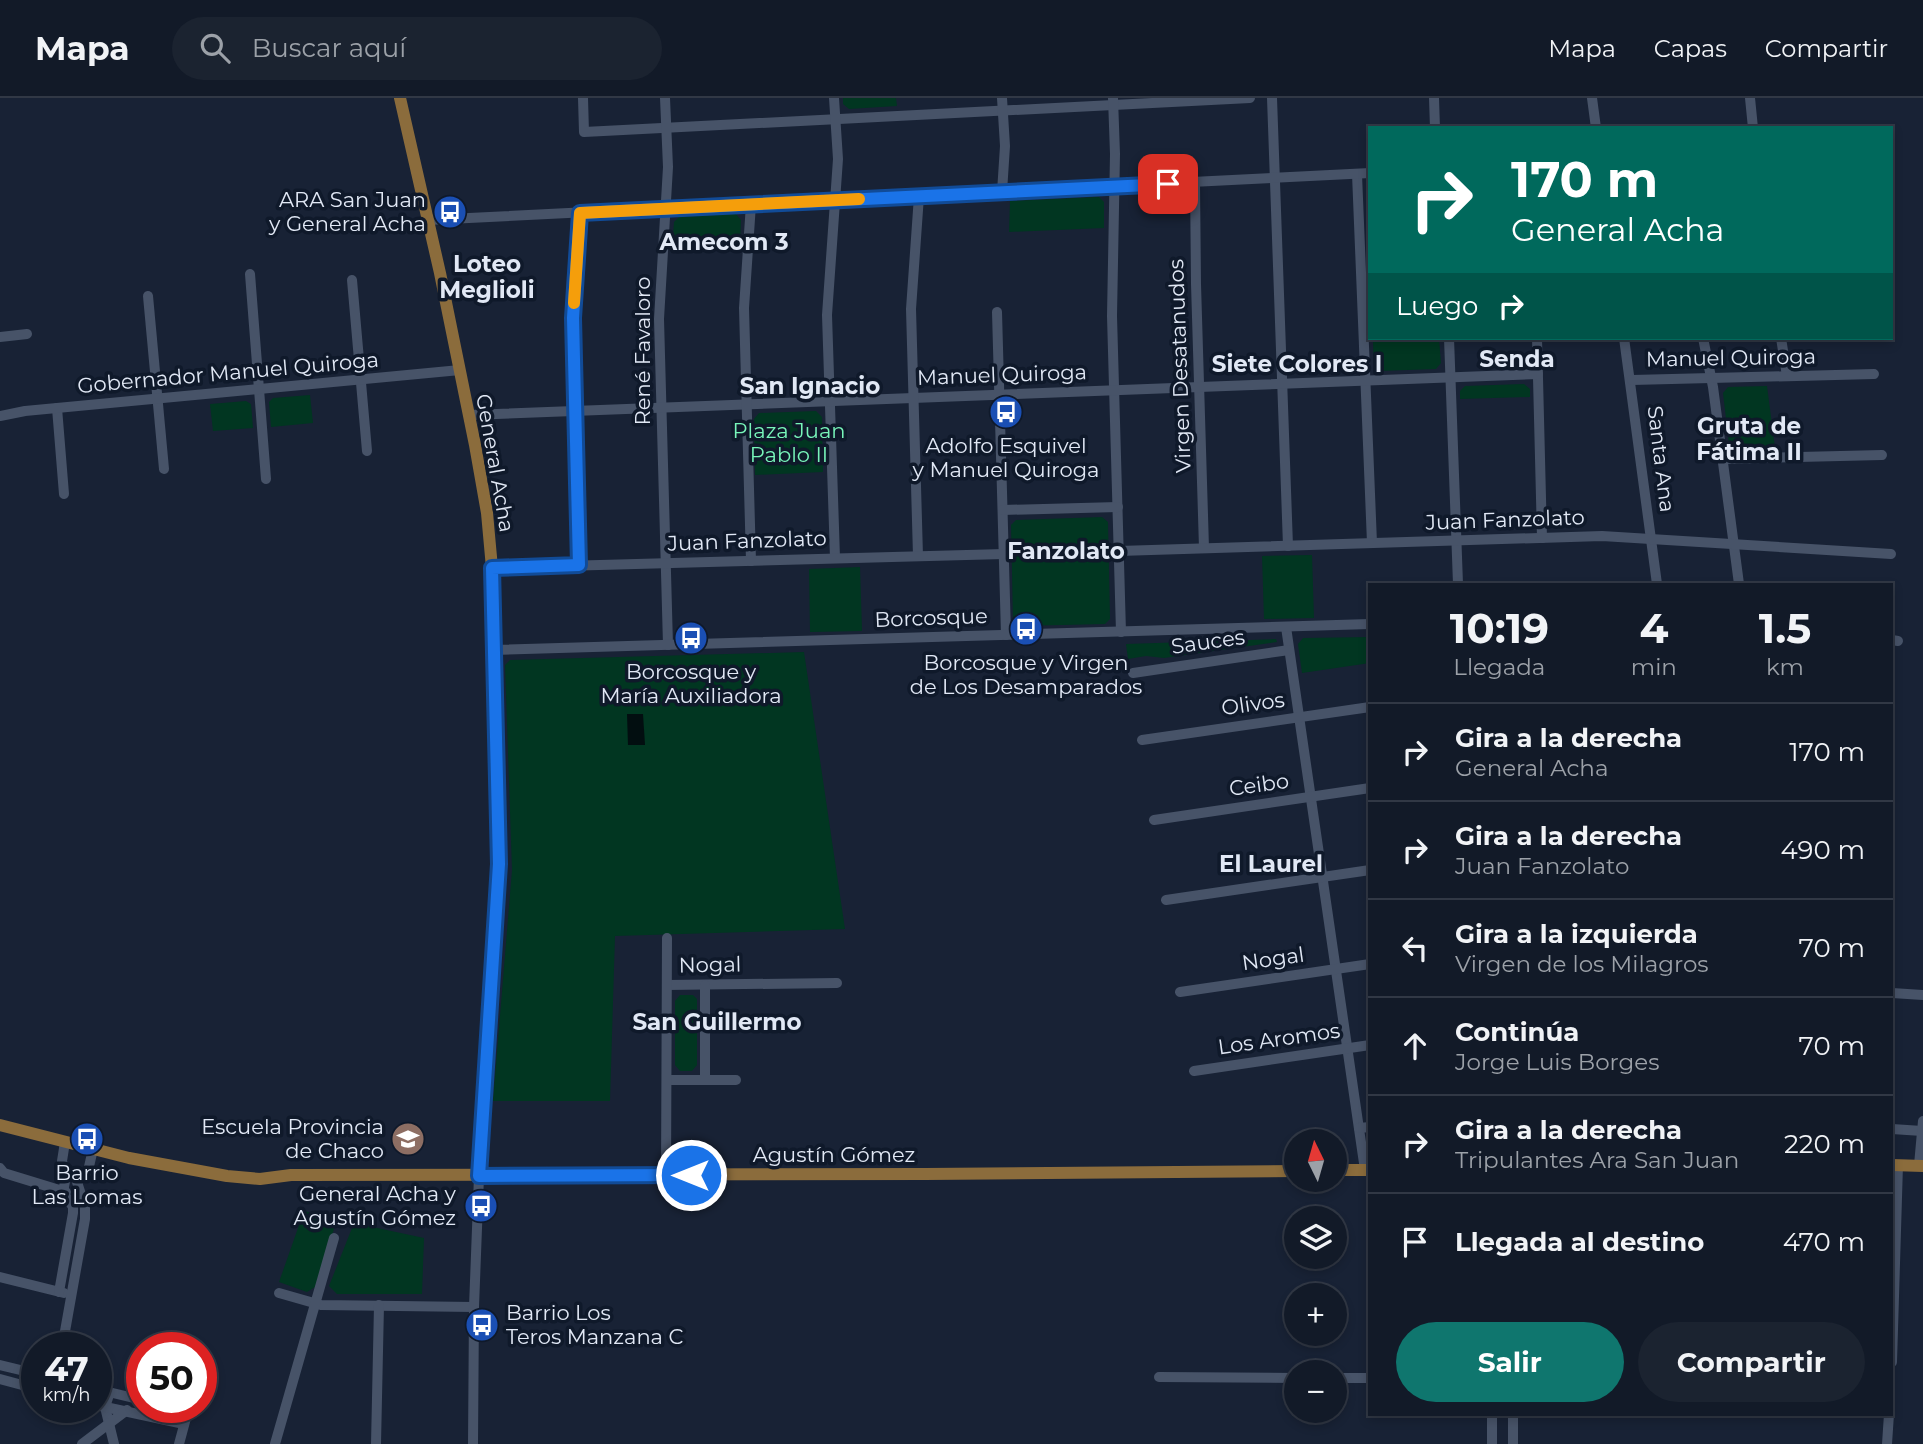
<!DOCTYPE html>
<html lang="es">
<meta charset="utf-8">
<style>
body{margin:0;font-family:Montserrat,sans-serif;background:#1b2330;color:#f1f3f6;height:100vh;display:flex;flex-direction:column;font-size:26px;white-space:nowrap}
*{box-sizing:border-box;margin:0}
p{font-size:23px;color:#9ca1a8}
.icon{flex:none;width:38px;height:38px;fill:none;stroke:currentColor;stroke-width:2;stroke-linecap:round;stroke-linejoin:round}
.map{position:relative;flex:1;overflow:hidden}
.sheet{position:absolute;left:1368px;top:485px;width:525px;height:833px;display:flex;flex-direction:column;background:#121a28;border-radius:0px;box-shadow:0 4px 10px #0003,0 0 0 2px #313845}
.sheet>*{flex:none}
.hud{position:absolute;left:1368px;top:28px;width:525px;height:214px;border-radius:0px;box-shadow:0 4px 10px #0003,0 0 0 2px #313845;background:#00695c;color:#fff;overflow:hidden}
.needle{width:46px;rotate:355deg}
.buttons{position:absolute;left:1284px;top:1031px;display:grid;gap:14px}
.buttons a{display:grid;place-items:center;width:63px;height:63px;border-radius:50%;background:#121a28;box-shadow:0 4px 10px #0003,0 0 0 2px #313845;font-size:35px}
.speed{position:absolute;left:21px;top:1234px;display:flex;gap:14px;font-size:35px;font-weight:700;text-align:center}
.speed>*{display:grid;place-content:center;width:91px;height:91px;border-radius:50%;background:#121a28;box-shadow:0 4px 10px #0003,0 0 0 2px #313845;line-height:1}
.speed small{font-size:18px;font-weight:400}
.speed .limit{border:10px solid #d22;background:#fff;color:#111}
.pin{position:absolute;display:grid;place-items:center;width:60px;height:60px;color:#fff;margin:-30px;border-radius:14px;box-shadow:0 4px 10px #0006}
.me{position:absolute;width:77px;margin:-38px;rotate:270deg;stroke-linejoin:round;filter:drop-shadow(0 0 5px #0008)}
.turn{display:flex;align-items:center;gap:24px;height:147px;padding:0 28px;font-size:32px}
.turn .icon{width:91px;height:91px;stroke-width:2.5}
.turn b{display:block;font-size:49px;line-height:60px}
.then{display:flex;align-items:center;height:66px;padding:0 28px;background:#0003;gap:14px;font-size:26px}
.eta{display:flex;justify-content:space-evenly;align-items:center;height:119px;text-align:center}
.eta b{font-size:42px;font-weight:700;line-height:49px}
.action{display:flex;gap:14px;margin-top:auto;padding:14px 28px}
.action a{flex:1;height:80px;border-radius:42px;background:#0f766e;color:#fff;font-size:28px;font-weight:700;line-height:80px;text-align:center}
.action a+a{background:#1b2330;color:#f1f3f6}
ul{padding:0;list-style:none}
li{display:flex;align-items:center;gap:21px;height:98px;padding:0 28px;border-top:2px solid #313845}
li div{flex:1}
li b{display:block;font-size:26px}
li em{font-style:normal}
header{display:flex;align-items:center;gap:42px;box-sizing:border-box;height:98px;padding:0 35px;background:#121a28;border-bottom:2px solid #313845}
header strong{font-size:33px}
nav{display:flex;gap:38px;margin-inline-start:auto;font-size:24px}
.search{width:490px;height:63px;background:#1b2330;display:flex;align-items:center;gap:18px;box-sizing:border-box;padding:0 24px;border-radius:38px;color:#9ca1a8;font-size:26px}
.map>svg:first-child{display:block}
</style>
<header>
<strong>Mapa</strong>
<div class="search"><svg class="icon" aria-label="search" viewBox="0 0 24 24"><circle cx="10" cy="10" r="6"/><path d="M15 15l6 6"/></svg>Buscar aquí</div>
<nav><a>Mapa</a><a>Capas</a><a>Compartir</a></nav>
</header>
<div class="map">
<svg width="1923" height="1346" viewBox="0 0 1923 1346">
<rect width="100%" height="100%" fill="#182235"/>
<g fill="#013621">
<polygon points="843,0 896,0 897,8 849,11 843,6"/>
<polygon points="1099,99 1104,104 1104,130 1009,134 1010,103"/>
<polygon points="736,116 741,122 740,147 672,151 674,124 679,119"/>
<polygon points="1439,241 1441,265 1436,271 1379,273 1374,268 1373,244"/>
<polygon points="1524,286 1530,291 1530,299 1460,301 1460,293 1465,288"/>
<polygon points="1767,288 1775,350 1735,351 1729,346 1723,295 1728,289"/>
<polygon points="310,297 313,325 271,329 269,304 273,300"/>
<polygon points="246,303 251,306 253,330 213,333 210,306"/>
<polygon points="816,313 822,319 823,374 755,377 754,321 759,315"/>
<polygon points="1102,419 1108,424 1110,521 1105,526 1019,528 1013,523 1011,427 1016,422"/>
<polygon points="1312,457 1314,520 1264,521 1262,458"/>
<polygon points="860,469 862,533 810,534 809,471"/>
<polygon points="1370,539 1370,565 1302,575 1298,546 1303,540"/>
<polygon points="1276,541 1277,544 1164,560 1146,558 1128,561 1126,546"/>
<polygon points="804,554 845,831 615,838 610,1003 493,1003 512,772 505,567 510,562"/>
<polygon points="680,897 693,897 697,901 697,967 692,973 680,973 675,967 675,903"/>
<polygon points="304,1113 337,1122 315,1189 307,1194 279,1184"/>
<polygon points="354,1125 424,1140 422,1196 337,1196 329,1188"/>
</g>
<polygon fill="#020e10" points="627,616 643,616 645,647 628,647"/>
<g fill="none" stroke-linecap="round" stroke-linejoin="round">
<g stroke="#475368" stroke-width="10">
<polyline points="583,0 584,34 1250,0"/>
<polyline points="665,0 668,69 659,221 668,547"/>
<polyline points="834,0 838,61 827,217 835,460"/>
<polyline points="1113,0 1115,56 1112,218 1121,534"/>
<polyline points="1272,0 1288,448"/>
<polyline points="1434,0 1435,30"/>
<polyline points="1592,0 1596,30"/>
<polyline points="1750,0 1753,30"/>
<polyline points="1357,76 1372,445"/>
<polyline points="1195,84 1196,186 1204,450"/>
<polyline points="1002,94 1005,48 1002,0"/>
<polyline points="428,122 1370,75"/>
<polyline points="250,176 266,381"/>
<polyline points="352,182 367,353"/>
<polyline points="148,198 164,371"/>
<polyline points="997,214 1006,537"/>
<polyline points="0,239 27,236"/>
<polyline points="1449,240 1458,486"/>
<polyline points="1537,240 1542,440"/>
<polyline points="1624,240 1657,486"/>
<polyline points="1703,240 1713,289 1739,486"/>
<polyline points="1781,240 1787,278"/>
<polyline points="1632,282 1874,276"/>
<polyline points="57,310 64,396"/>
<polyline points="469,317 1538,276"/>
<polyline points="0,318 25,313 460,272"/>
<polyline points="1722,361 1882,357"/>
<polyline points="1003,412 1118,409"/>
<polyline points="1119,453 1602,438 1891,456"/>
<polyline points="918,458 911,211 919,98"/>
<polyline points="751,463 744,210 751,106"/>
<polyline points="579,467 573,220 580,115"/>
<polyline points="492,470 1004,456"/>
<polyline points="1286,529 1365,1072"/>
<polyline points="1892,542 1898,543"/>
<polyline points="493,552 1370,526"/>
<polyline points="1133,575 1289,552"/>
<polyline points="1142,642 1370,609"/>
<polyline points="1154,722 1370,690"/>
<polyline points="1166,802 1370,772"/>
<polyline points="667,887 837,885"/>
<polyline points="705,887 705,982"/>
<polyline points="1180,894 1370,866"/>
<polyline points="1892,895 1923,897"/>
<polyline points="1194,973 1370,947"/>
<polyline points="667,982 736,982"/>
<polyline points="1359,1030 1370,1029"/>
<polyline points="1892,1031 1922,1033"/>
<polyline points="1919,1067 1923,1023"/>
<polyline points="0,1070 4,1075 66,1094"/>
<polyline points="666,1077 667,840"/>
<polyline points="0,1179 64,1195"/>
<polyline points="59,1194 73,1115 73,1109 63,1094 66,1078 62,1063 65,1044"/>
<polyline points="279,1195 321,1207 474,1209"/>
<polyline points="62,1250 85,1121 85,1109 77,1084 88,1073 93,1051"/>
<polyline points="1892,1264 1898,1067"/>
<polyline points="0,1267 37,1276"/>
<polyline points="1159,1279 1297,1280"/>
<polyline points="1335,1280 1370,1280"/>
<polyline points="0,1281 37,1291"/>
<polyline points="96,1291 142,1302"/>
<polyline points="110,1294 105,1309 114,1346"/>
<polyline points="96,1307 184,1326"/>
<polyline points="170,1309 188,1313"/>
<polyline points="82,1346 127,1312"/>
<polyline points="179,1346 189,1309"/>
<polyline points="275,1346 334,1140"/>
<polyline points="376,1346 379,1207"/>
<polyline points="473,1346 474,1209 479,1078"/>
<polyline points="1492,1346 1492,1316"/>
<polyline points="1513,1346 1513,1316"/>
<polyline points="1887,1346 1889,1316"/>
</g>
<g stroke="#8b6c3c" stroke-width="12">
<polyline points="400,0 440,175 475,347 487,415 492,470 499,766 479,1078"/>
<polyline points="0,1027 129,1060 227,1078 260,1081 291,1077 925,1076 1297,1073"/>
<polyline points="1892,1067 1923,1068"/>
<polyline points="1335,1072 1370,1072"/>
</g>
</g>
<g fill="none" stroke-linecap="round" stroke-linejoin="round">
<defs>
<polyline id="route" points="691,1077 479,1078 499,766 492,470 579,467 573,220 580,115 1168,86"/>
</defs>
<use href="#route" stroke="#114b97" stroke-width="18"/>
<use href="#route" stroke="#1a73e8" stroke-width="12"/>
<polyline stroke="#f59e0b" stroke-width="12" points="574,205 580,115 859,101"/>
</g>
<defs>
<symbol id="bus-disc" viewBox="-11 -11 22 22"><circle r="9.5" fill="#1a4fb4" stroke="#0f192a"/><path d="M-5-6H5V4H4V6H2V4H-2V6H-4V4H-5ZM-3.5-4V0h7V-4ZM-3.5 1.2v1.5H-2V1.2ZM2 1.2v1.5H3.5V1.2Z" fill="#fff"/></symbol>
<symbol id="school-disc" viewBox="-11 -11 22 22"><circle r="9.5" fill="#8d6e63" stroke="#0f192a"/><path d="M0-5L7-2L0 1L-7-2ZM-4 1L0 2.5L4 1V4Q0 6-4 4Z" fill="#fff"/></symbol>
</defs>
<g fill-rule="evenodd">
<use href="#bus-disc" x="431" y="95" width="38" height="38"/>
<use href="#bus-disc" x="987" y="295" width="38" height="38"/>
<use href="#bus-disc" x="1007" y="512" width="38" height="38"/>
<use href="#bus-disc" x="672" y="521" width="38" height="38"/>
<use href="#bus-disc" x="68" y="1022" width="38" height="38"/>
<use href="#school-disc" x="389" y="1022" width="38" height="38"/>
<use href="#bus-disc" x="462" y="1089" width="38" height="38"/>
<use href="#bus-disc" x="463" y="1208" width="38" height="38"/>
</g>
<g text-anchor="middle" stroke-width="7" stroke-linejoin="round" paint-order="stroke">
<g font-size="21" fill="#e1e8f5" stroke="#0f192a">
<text x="426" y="109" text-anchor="end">ARA San Juan<tspan x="426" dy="24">y General Acha</tspan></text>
<text x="1006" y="355">Adolfo Esquivel<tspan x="1006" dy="24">y Manuel Quiroga</tspan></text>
<text x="1026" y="572">Borcosque y Virgen<tspan x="1026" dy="24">de Los Desamparados</tspan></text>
<text x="691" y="581">Borcosque y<tspan x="691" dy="24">María Auxiliadora</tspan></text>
<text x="384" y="1036" text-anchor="end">Escuela Provincia<tspan x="384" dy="24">de Chaco</tspan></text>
<text x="87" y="1082">Barrio<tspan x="87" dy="24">Las Lomas</tspan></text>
<text x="456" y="1103" text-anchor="end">General Acha y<tspan x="456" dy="24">Agustín Gómez</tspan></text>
<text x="506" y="1222" text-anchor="start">Barrio Los<tspan x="506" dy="24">Teros Manzana C</tspan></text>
</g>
<g font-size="21" fill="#e1e8f5" stroke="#0f192a">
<text transform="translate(643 253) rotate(-90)" y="7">René Favaloro</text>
<text transform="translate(1731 260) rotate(-1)" y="7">Manuel Quiroga</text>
<text transform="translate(1180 268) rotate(-92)" y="7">Virgen Desatanudos</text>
<text transform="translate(228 275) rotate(-5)" y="7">Gobernador Manuel Quiroga</text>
<text transform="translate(1002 277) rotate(-2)" y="7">Manuel Quiroga</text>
<text transform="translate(1661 361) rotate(83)" y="7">Santa Ana</text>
<text transform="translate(495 365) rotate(80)" y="7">General Acha</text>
<text transform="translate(1505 422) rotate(-2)" y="7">Juan Fanzolato</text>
<text transform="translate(747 443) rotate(-2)" y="7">Juan Fanzolato</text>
<text transform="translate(931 520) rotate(-2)" y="7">Borcosque</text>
<text transform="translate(1208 544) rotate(-8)" y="7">Sauces</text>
<text transform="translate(1253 606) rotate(-8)" y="7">Olivos</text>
<text transform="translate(1259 687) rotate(-8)" y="7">Ceibo</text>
<text transform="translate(1273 861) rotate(-8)" y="7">Nogal</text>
<text transform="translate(710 867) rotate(-1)" y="7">Nogal</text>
<text transform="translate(1279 941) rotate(-8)" y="7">Los Aromos</text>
<text x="834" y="1064">Agustín Gómez</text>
</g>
<g font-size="21" fill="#78f5ba" stroke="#0f192a">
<text x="789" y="340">Plaza Juan<tspan x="789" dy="24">Pablo II</tspan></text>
</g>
<g font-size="23" font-weight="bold" fill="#e1e8f5" stroke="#0f192a">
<text x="724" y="152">Amecom 3</text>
<text x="487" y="174">Loteo<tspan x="487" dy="26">Meglioli</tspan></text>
<text x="1517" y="269">Senda</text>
<text x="1297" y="274">Siete Colores I</text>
<text x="810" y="296">San Ignacio</text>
<text x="1749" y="336">Gruta de<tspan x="1749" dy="26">Fátima II</tspan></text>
<text x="1066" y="461">Fanzolato</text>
<text x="1271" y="774">El Laurel</text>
<text x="717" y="932">San Guillermo</text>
</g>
</g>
</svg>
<div class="buttons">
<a><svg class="needle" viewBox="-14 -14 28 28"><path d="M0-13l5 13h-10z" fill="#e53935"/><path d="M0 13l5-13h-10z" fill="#9ca1a8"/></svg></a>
<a><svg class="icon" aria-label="layers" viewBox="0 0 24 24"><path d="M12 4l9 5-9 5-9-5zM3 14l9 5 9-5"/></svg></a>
<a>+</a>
<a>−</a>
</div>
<div class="speed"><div>47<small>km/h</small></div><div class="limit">50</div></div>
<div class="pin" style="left:1168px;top:86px;background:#d93025"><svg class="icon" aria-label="arrive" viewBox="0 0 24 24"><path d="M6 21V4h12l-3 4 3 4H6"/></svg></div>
<svg class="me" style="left:691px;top:1077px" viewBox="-20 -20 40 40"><circle r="17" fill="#1a73e8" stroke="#fff" stroke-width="3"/><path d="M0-11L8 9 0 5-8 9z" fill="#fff"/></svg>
<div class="hud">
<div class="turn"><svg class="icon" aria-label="right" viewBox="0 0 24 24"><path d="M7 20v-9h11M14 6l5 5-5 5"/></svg><div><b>170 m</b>General Acha</div></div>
<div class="then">Luego<svg class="icon" aria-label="right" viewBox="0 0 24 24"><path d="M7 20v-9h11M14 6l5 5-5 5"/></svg></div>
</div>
<section class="sheet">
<div class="eta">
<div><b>10:19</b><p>Llegada</p></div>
<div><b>4</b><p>min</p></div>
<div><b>1.5</b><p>km</p></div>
</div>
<ul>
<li><svg class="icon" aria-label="right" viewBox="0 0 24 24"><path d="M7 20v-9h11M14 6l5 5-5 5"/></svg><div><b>Gira a la derecha</b><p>General Acha</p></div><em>170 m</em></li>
<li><svg class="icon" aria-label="right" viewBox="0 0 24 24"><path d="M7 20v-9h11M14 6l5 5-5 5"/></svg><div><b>Gira a la derecha</b><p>Juan Fanzolato</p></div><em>490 m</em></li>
<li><svg class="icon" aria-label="left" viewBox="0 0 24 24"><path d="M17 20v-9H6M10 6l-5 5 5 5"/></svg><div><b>Gira a la izquierda</b><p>Virgen de los Milagros</p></div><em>70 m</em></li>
<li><svg class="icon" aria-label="ahead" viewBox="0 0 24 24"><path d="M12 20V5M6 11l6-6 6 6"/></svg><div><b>Continúa</b><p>Jorge Luis Borges</p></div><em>70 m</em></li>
<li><svg class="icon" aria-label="right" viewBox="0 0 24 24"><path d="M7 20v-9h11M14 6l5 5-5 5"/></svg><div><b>Gira a la derecha</b><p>Tripulantes Ara San Juan</p></div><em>220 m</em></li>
<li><svg class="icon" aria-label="arrive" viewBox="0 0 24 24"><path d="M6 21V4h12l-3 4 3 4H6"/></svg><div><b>Llegada al destino</b></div><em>470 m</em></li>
</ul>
<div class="action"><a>Salir</a><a>Compartir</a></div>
</section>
</div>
